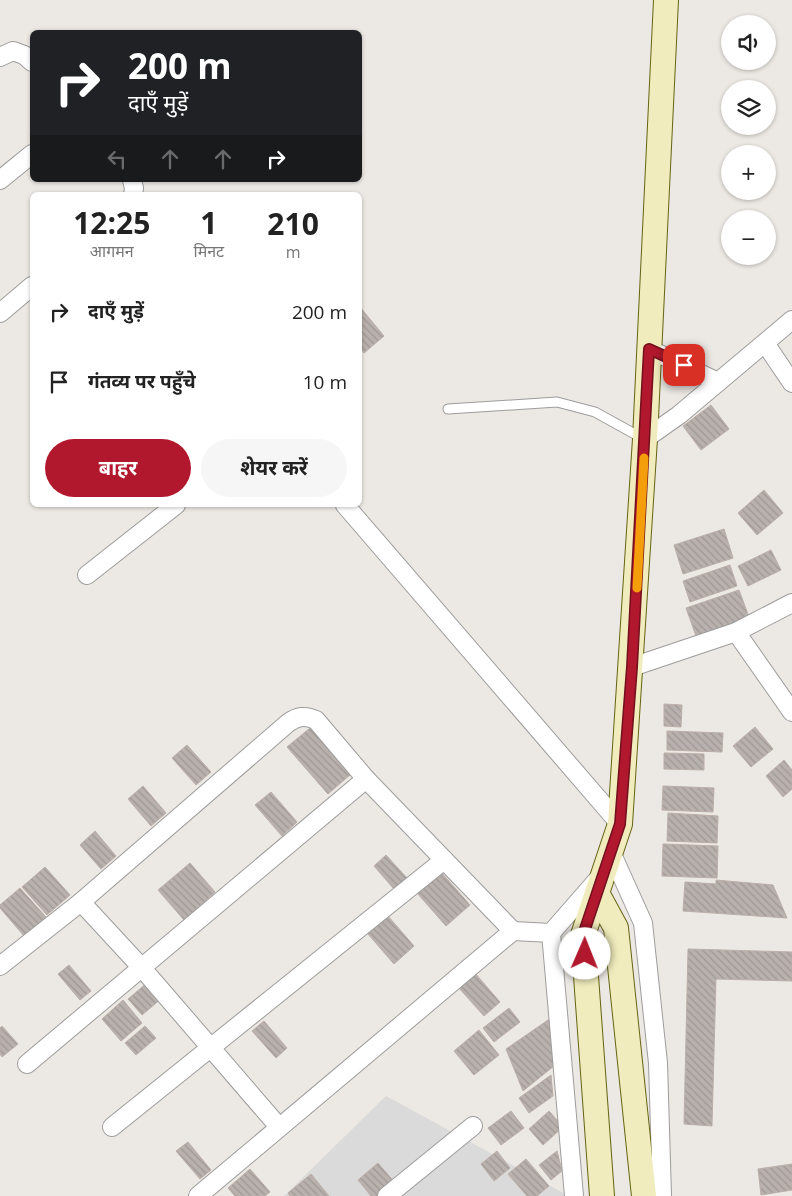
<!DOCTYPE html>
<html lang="hi">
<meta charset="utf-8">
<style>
body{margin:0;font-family:"Open Sans","Noto Sans Devanagari",sans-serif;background:#f6f6f6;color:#222;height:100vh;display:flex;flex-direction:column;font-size:19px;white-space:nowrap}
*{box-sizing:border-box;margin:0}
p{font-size:16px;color:#767676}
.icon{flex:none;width:28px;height:28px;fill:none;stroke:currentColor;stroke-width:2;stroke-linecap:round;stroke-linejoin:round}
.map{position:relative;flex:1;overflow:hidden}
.drawer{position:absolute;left:30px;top:192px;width:332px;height:315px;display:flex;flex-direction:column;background:#fff;border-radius:8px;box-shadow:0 1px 4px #0004}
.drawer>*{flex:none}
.hud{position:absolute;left:30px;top:30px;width:332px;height:152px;border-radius:8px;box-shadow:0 1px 4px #0004;background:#202124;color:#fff;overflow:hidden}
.buttons{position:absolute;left:721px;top:15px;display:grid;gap:10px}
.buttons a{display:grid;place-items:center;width:55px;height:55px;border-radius:50%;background:#fff;box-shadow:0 1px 4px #0004;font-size:25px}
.pin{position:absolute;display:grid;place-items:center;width:42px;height:42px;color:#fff;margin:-21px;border-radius:10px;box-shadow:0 2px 8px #0006}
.me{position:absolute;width:55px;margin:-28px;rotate:1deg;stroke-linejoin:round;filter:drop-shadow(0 0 4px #0008)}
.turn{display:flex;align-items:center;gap:18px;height:105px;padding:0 15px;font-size:22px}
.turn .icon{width:65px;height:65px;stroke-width:2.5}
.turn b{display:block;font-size:35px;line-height:42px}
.lanes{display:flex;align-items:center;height:48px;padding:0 15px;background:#0003;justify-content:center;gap:25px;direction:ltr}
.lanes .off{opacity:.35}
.eta{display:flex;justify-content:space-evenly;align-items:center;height:85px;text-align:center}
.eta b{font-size:30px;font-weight:700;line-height:35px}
.button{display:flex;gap:10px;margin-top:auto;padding:10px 15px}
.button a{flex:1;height:58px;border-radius:30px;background:#b1182d;color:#fff;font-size:20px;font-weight:700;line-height:58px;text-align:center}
.button a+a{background:#f6f6f6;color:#222}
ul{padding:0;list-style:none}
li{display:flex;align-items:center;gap:15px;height:70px;padding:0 15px}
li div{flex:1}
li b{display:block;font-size:19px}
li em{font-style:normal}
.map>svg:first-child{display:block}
</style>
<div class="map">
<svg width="792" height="1196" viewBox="0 0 792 1196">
<defs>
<pattern id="building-back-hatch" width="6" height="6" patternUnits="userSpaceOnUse" patternTransform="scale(1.25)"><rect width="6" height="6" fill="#b9b1ad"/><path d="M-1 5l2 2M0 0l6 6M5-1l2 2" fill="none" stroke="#9e9894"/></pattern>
</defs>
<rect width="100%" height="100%" fill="#ece8e3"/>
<polygon fill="#dadada" points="386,1096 569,1196 284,1196"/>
<g fill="url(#building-back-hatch)" stroke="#bcaea8">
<polygon points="360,307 384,336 364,353 360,347"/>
<polygon points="711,405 729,429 701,450 683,426"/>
<polygon points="764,490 783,513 757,535 738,513"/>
<polygon points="724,529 733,558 683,574 674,545"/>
<polygon points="771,550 781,570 748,586 738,566"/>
<polygon points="730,565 737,586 690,602 683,581"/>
<polygon points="739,590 749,617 696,636 686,608"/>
<polygon points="664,704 682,705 681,727 664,726"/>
<polygon points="755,727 773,749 751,767 733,746"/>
<polygon points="310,728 351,774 328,794 287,747"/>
<polygon points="667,731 723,733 722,752 667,750"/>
<polygon points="187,745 211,772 196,785 172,758"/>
<polygon points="664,753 704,754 704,770 664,769"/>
<polygon points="784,760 792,770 792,789 783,797 766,776"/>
<polygon points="143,786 166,813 151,826 128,799"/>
<polygon points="663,786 714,788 713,812 662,810"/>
<polygon points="271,792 297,822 282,836 255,805"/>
<polygon points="668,813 718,816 717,843 667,841"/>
<polygon points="95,831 116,856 101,869 80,845"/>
<polygon points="663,844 718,846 717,878 662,876"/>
<polygon points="386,855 407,878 394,889 374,866"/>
<polygon points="190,863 215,892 184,920 158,890"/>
<polygon points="45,867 70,895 47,915 22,887"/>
<polygon points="441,872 470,905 446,926 417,893"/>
<polygon points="716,880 773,885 787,918 683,911 685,882 716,884"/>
<polygon points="20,888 46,917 24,936 0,908 0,905"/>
<polygon points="388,916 414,946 394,964 368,934"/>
<polygon points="688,949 792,952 792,981 716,979 712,1126 684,1124"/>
<polygon points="69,965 91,991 80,1000 58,974"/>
<polygon points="474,972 500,1002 484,1016 458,987"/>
<polygon points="148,982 162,998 142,1015 128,999"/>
<polygon points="123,1000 142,1023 121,1041 102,1019"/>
<polygon points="509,1008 520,1022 494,1042 483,1028"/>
<polygon points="551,1018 554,1066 523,1091 506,1049"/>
<polygon points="264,1021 287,1048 276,1058 252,1031"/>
<polygon points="2,1026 18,1044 2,1057 0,1054 0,1028"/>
<polygon points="145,1026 156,1038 136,1055 125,1043"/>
<polygon points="479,1030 499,1055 474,1075 454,1051"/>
<polygon points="551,1075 553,1096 529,1113 519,1098"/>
<polygon points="511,1111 524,1128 501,1145 488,1128"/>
<polygon points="549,1111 563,1127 543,1145 529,1129"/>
<polygon points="188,1142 211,1170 200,1179 176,1151"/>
<polygon points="497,1151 510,1168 494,1181 481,1164"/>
<polygon points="557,1151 562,1171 551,1180 539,1165"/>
<polygon points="526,1159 549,1186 537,1196 527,1196 508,1174"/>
<polygon points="378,1163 396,1184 382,1196 371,1196 358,1180"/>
<polygon points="792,1164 792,1190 761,1195 758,1169"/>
<polygon points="250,1169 270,1192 265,1196 235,1196 228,1188"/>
<polygon points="311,1174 329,1196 290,1196 288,1193"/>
</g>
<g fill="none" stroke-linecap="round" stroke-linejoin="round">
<defs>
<polyline id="lane" points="448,409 557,402 595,412 642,438"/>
<g id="street">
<polyline points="0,57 13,51 24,55 32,62"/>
<polyline points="0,180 32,154"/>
<polyline points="132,180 134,188 133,195"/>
<polyline points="0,313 32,286"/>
<polyline points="765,343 792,383"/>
<polyline points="649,349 718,382"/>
<polyline points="645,439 679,415 792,320"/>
<polyline points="345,505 620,824"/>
<polyline points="87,575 176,505"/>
<polyline points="736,632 792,712"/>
<polyline points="632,667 736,632 792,603"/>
<polyline points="611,852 643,923 658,1063 662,1196"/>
<polyline points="0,966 81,902"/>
<polyline points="27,1064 366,779"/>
<polyline points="112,1127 444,860"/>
<path d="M279 1127 142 968 81 902 288 723C298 716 305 715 316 720L366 779 513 931"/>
<polyline points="198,1196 513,931 551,933"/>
<polyline points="387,1196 473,1126"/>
<polyline points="574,1196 551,933 599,878"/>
</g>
<g id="secondary">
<polyline points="597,893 616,928 644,1196"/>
<polyline points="602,1196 583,935 620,824 645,439 666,0"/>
</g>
</defs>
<use href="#lane" stroke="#9d9d9d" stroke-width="11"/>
<use href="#street" stroke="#9d9d9d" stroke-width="20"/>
<use href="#secondary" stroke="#656312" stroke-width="26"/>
<use href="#lane" stroke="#fff" stroke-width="9"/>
<use href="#street" stroke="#fff" stroke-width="18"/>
<use href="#secondary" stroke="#f1ecbd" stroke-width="24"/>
</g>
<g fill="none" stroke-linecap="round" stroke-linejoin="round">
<defs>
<polyline id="route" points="585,954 583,935 620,824 632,667 649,349 684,365"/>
</defs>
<use href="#route" stroke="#73101d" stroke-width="12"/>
<use href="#route" stroke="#b1182d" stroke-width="9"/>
<polyline stroke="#f59e0b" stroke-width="9" points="637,588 644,458"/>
</g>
</svg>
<div class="buttons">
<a><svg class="icon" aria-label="sound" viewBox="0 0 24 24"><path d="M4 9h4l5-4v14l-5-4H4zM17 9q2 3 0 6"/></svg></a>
<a><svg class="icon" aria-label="layers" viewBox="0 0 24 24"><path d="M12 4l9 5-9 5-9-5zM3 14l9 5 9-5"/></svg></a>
<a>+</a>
<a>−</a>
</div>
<div class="pin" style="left:684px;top:365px;background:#d93025"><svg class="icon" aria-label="arrive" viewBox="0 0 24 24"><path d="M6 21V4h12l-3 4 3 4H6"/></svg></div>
<svg class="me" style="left:585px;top:954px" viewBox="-20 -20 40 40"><circle r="19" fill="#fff"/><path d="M0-13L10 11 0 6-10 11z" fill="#b1182d"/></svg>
<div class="hud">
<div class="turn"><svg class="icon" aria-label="right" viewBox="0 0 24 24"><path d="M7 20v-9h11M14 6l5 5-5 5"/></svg><div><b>200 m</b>दाएँ मुड़ें</div></div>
<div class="lanes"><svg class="icon off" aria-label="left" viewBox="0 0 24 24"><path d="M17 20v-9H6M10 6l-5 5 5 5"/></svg><svg class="icon off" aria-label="ahead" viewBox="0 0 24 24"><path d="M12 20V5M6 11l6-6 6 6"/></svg><svg class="icon off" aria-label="ahead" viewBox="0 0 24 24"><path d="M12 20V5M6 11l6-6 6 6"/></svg><svg class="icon" aria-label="right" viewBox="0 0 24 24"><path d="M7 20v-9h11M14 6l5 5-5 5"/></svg></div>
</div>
<section class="drawer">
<div class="eta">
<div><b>12:25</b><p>आगमन</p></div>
<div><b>1</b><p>मिनट</p></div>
<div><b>210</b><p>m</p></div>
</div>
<ul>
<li><svg class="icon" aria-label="right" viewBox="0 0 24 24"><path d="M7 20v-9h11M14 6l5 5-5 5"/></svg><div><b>दाएँ मुड़ें</b></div><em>200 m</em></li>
<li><svg class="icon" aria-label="arrive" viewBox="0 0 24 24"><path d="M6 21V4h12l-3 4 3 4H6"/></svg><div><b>गंतव्य पर पहुँचे</b></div><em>10 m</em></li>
</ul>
<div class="button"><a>बाहर</a><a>शेयर करें</a></div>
</section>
</div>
